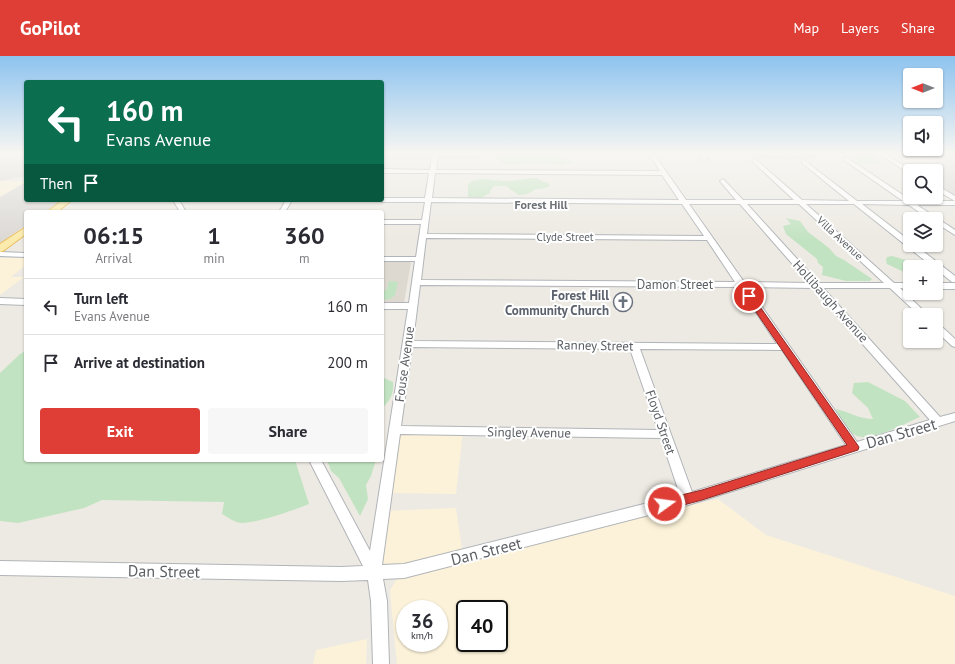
<!DOCTYPE html>
<meta charset="utf-8">
<style>
body{margin:0;font-family:"PT Sans",sans-serif;background:#f7f7f7;color:#2b2b33;height:100vh;display:flex;flex-direction:column;font-size:15px;white-space:nowrap}
*{box-sizing:border-box;margin:0}
p{font-size:13px;color:#7c7c81}
.icon{flex:none;width:22px;height:22px;fill:none;stroke:currentColor;stroke-width:2;stroke-linecap:round;stroke-linejoin:round}
.map{position:relative;flex:1;overflow:hidden}
.drawer{position:absolute;left:24px;top:154px;width:360px;height:252px;display:flex;flex-direction:column;background:#fff;border-radius:4px;box-shadow:0 1px 3px #0004}
.drawer>*{flex:none}
.hud{position:absolute;left:24px;top:24px;width:360px;height:122px;border-radius:4px;box-shadow:0 1px 3px #0004;background:#0b6e4f;color:#fff;overflow:hidden}
.needle{width:26px;rotate:270deg}
.controls{position:absolute;left:903px;top:12px;display:grid;gap:8px}
.controls a{display:grid;place-items:center;width:40px;height:40px;border-radius:4px;background:#fff;box-shadow:0 1px 3px #0004;font-size:20px}
.speed{position:absolute;left:396px;top:544px;display:flex;gap:8px;font-size:20px;font-weight:700;text-align:center}
.speed>*{display:grid;place-content:center;width:52px;height:52px;border-radius:50%;background:#fff;box-shadow:0 1px 3px #0004;line-height:1}
.speed small{font-size:10px;font-weight:400}
.speed .limit{border:2px solid #111;border-radius:6px;background:#fff;color:#111}
.pin{position:absolute;display:grid;place-items:center;width:34px;height:34px;color:#fff;margin:-17px;border:2px solid #fff;border-radius:50%;box-shadow:0 1px 4px #0007}
.me{position:absolute;width:44px;margin:-22px;rotate:76deg;stroke-linejoin:round;filter:drop-shadow(0 0 3px #0008)}
.turn{display:flex;align-items:center;gap:14px;height:84px;padding:0 16px;font-size:18px}
.turn .icon{width:52px;height:52px;stroke-width:2.5}
.turn b{display:block;font-size:28px;line-height:34px}
.then{display:flex;align-items:center;height:38px;padding:0 16px;background:#0003;gap:8px;font-size:15px}
.eta{display:flex;justify-content:space-evenly;align-items:center;height:68px;text-align:center}
.eta b{font-size:24px;font-weight:600;line-height:28px}
.action{display:flex;gap:8px;margin-top:auto;padding:8px 16px}
.action a{flex:1;height:46px;border-radius:4px;background:#df3e37;color:#fff;font-size:16px;font-weight:600;line-height:46px;text-align:center}
.action a+a{background:#f7f7f7;color:#2b2b33}
ul{padding:0;list-style:none}
li{display:flex;align-items:center;gap:12px;height:56px;padding:0 16px;border-top:1px solid #e1e1e2}
li div{flex:1}
li b{display:block;font-size:15px}
li em{font-style:normal}
header{display:flex;align-items:center;gap:24px;box-sizing:border-box;height:56px;padding:0 20px;background:#df3e37;color:#fff}
header strong{font-size:19px}
nav{display:flex;gap:22px;margin-inline-start:auto;font-size:14px}
.map>svg:first-child{display:block}
</style>
<header>
<strong>GoPilot</strong>
<nav><a>Map</a><a>Layers</a><a>Share</a></nav>
</header>
<div class="map">
<svg width="955" height="608" viewBox="0 0 955 608">
<rect width="100%" height="100%" fill="#edeae3"/>
<g fill="#fcf2d9" fill-rule="evenodd">
<polygon points="0,125 3,125 25,126 0,141"/>
<polygon points="0,202 26,202 26,209 11,221 24,221 0,239"/>
<polygon points="394,374 463,375 456,438 385,437"/>
<path d="M718 443 766 479 955 540V608H397L390 535 396 524 649 459ZM405 553H439V587H405ZM465 553H499V587H465Z"/>
<polygon points="456,452 463,500 374,517 383,455"/>
<polygon points="367,583 366,608 313,608 316,594"/>
</g>
<g fill="#dcd9d5">
<polygon points="382,98 435,98 434,103 382,103"/>
<polygon points="917,98 955,98 955,141 936,130 936,115 910,115 896,106 931,106"/>
<polygon points="26,99 26,120 0,125 0,103"/>
<polygon points="26,126 26,144 62,144 44,156 26,156 26,169 0,187 0,141"/>
</g>
<polygon fill="#ddd9d1" points="382,206 411,206 404,247 382,247"/>
<g fill="#c2e3c1">
<polygon points="437,98 556,98 558,101 576,106 562,109 537,107 508,109 502,107 494,100 467,103 436,102"/>
<path d="M745 98H829C807 106 766 104 745 98Z"/>
<polygon points="854,98 876,98 877,101 866,99 882,107 873,108 854,107 857,105 855,103 859,103"/>
<path d="M536 122 544 126 548 127 550 130 541 133H536L527 138 519 139 506 130H494L490 135V137L481 142 468 141V128C478 119 499 126 511 125 520 124 528 122 536 122Z"/>
<polygon points="786,162 800,165 808,176 829,192 836,200 844,204 872,223 870,225 846,225 822,219 823,211 818,207 817,203 786,178 783,170 791,168"/>
<polygon points="892,200 906,204 905,207 910,211 910,219 887,208 886,204 887,201"/>
<polygon points="389,225 398,226 395,239 390,243 382,244 382,236 387,233"/>
<path d="M26 295V404H295L309 448C291 455 261 466 242 467 235 467 228 461 222 458L224 446 102 444 84 452 18 467 0 465V317L20 298Z"/>
<path d="M382 321 393 326C394 336 391 344 383 351Z"/>
<path d="M868 326 905 345 920 361C906 367 871 386 857 380 847 376 838 363 836 353 849 356 860 363 873 363L868 352 852 337 854 327Z"/>
<polygon points="327,404 376,404 371,420 366,429 368,443 360,460 339,422 331,415"/>
</g>
<g fill="none" stroke-linecap="round" stroke-linejoin="round">
<defs>
<g id="minor">
<path d="M432 98H438L436 114 660 115 649 98H654L686 144H736L720 125 723 123 743 144H794L753 106 752 105 755 103 802 144 849 145 802 107V105L804 104 857 145H903L844 104V102L846 101 912 145H955V149H917L955 174V179L936 167V163H929L909 149 862 148 910 185V189H915L955 220V226H952L936 213V211H933L854 148H806L894 227H910V233L900 232 928 259H919L890 232H823L940 361 955 357V365L688 449 404 522 383 523 387 545 389 608H373L371 545 368 524 341 525 0 519V505L341 511 363 510 309 404H321L370 495 408 253H382V247H409L415 205H382V201H416L421 168H382V164H422L425 146H382L379 144H382V142H425L429 117H382V113L430 114ZM435 117 662 119 679 144 432 142ZM431 146 682 148 704 180 427 178ZM689 148H740L809 227 744 226ZM747 148H799L884 227H819ZM426 182 707 184 735 226 421 224ZM420 229 739 231 777 288 413 285ZM748 231 813 232 930 364 857 386ZM412 291 630 293 658 374 401 370ZM640 293 782 294 846 389 692 436ZM400 378 661 382 680 439 404 508 382 509Z"/>
<polygon points="699,98 704,98 708,103 703,104"/>
<polygon points="880,98 886,98 912,115 910,115 910,118 908,117"/>
<polygon points="936,129 955,140 955,145 936,134"/>
<polygon points="173,144 179,144 186,156 180,156"/>
<polygon points="286,144 292,144 285,156 279,156"/>
<polygon points="0,196 26,197 26,201 0,200"/>
<rect x="936" y="227" width="19" height="6"/>
<polygon points="0,242 26,243 26,249 0,248"/>
<polygon points="936,267 939,268 955,283 955,291 952,290 936,275"/>
</g>
<g id="major">
<polygon points="63,144 72,144 57,156 47,156"/>
<polygon points="26,171 26,178 3,195 0,196 0,188"/>
</g>
</defs>
<use href="#minor" stroke="#b1b4b8" stroke-width="2"/>
<use href="#major" stroke="#e9bd60" stroke-width="2"/>
<use href="#minor" fill="#fff" fill-rule="evenodd"/>
<use href="#major" fill="#faeaab" fill-rule="evenodd"/>
<polyline stroke="#b2b3b3" stroke-width="1.5" stroke-dasharray="0.5 3" stroke-linecap="butt" points="0,99 5,98"/>
</g>
<linearGradient id="sky" x2="0" y2="1"><stop stop-color="#8dc3ef"/><stop offset="0.53" stop-color="#f7f6f2"/><stop offset="1" stop-color="#f7f6f2" stop-opacity="0"/></linearGradient>
<rect width="955" height="184" fill="url(#sky)"/>
<polygon fill="#df3e37" stroke="#912824" points="746,238 751,238 859,391 858,394 702,444 665,454 661,452 659,448 661,445 665,443 702,434 847,389 745,240"/>
<defs>
<symbol id="church-ring" viewBox="-11 -11 22 22"><circle r="9.5" fill="#fff" stroke="#6b7280" stroke-width="1.5"/><path d="M-1.2-6h2.4v3.5h3.3v2.4h-3.3V6h-2.4V-.1h-3.3v-2.4h3.3Z" fill="#6b7280"/></symbol>
</defs>
<g fill-rule="evenodd">
<use href="#church-ring" x="612" y="235" width="22" height="22"/>
</g>
<g text-anchor="middle" stroke-width="4" stroke-linejoin="round" paint-order="stroke">
<g font-size="11" fill="#5b5f63" stroke="#fff">
<text x="565" y="185">Clyde Street</text>
<text transform="translate(840 182) rotate(43)" y="4">Villa Avenue</text>
</g>
<g font-size="12" font-weight="bold" fill="#6c7175" stroke="#fff">
<text x="541" y="153">Forest Hill</text>
</g>
<g font-size="13" fill="#5b5f63" stroke="#fff">
<text x="675" y="233">Damon Street</text>
<text transform="translate(831 245) rotate(48)" y="5">Hollibaugh Avenue</text>
<text transform="translate(595 289) rotate(1)" y="5">Ranney Street</text>
<text transform="translate(404 308) rotate(-82)" y="5">Fouse Avenue</text>
<text transform="translate(661 366) rotate(71)" y="5">Floyd Street</text>
<text transform="translate(529 376) rotate(1)" y="5">Singley Avenue</text>
</g>
<g font-size="13" font-weight="bold" fill="#5b616d" stroke="#fff" text-anchor="end">
<text x="609" y="244">Forest Hill<tspan x="609" dy="15">Community Church</tspan></text>
</g>
<g font-size="16" fill="#5b5f63" stroke="#fff">
<text transform="translate(901 377) rotate(-16)" y="6">Dan Street</text>
<text transform="translate(486 495) rotate(-14)" y="6">Dan Street</text>
<text transform="translate(164 515) rotate(1)" y="6">Dan Street</text>
</g>
</g>
</svg>
<div class="controls">
<a><svg class="needle" viewBox="-14 -14 28 28"><path d="M0-13l5 13h-10z" fill="#e53935"/><path d="M0 13l5-13h-10z" fill="#7c7c81"/></svg></a>
<a><svg class="icon" aria-label="sound" viewBox="0 0 24 24"><path d="M4 9h4l5-4v14l-5-4H4zM17 9q2 3 0 6"/></svg></a>
<a><svg class="icon" aria-label="search" viewBox="0 0 24 24"><circle cx="10" cy="10" r="6"/><path d="M15 15l6 6"/></svg></a>
<a><svg class="icon" aria-label="layers" viewBox="0 0 24 24"><path d="M12 4l9 5-9 5-9-5zM3 14l9 5 9-5"/></svg></a>
<a>+</a>
<a>−</a>
</div>
<div class="speed"><div>36<small>km/h</small></div><div class="limit">40</div></div>
<div class="pin" style="left:749px;top:240px;background:#d93025"><svg class="icon" aria-label="arrive" viewBox="0 0 24 24"><path d="M6 21V4h12l-3 4 3 4H6"/></svg></div>
<svg class="me" style="left:665px;top:448px" viewBox="-20 -20 40 40"><circle r="17" fill="#df3e37" stroke="#fff" stroke-width="3"/><path d="M0-11L8 9 0 5-8 9z" fill="#fff"/></svg>
<div class="hud">
<div class="turn"><svg class="icon" aria-label="left" viewBox="0 0 24 24"><path d="M17 20v-9H6M10 6l-5 5 5 5"/></svg><div><b>160 m</b>Evans Avenue</div></div>
<div class="then">Then<svg class="icon" aria-label="arrive" viewBox="0 0 24 24"><path d="M6 21V4h12l-3 4 3 4H6"/></svg></div>
</div>
<section class="drawer">
<div class="eta">
<div><b>06:15</b><p>Arrival</p></div>
<div><b>1</b><p>min</p></div>
<div><b>360</b><p>m</p></div>
</div>
<ul>
<li><svg class="icon" aria-label="left" viewBox="0 0 24 24"><path d="M17 20v-9H6M10 6l-5 5 5 5"/></svg><div><b>Turn left</b><p>Evans Avenue</p></div><em>160 m</em></li>
<li><svg class="icon" aria-label="arrive" viewBox="0 0 24 24"><path d="M6 21V4h12l-3 4 3 4H6"/></svg><div><b>Arrive at destination</b></div><em>200 m</em></li>
</ul>
<div class="action"><a>Exit</a><a>Share</a></div>
</section>
</div>
